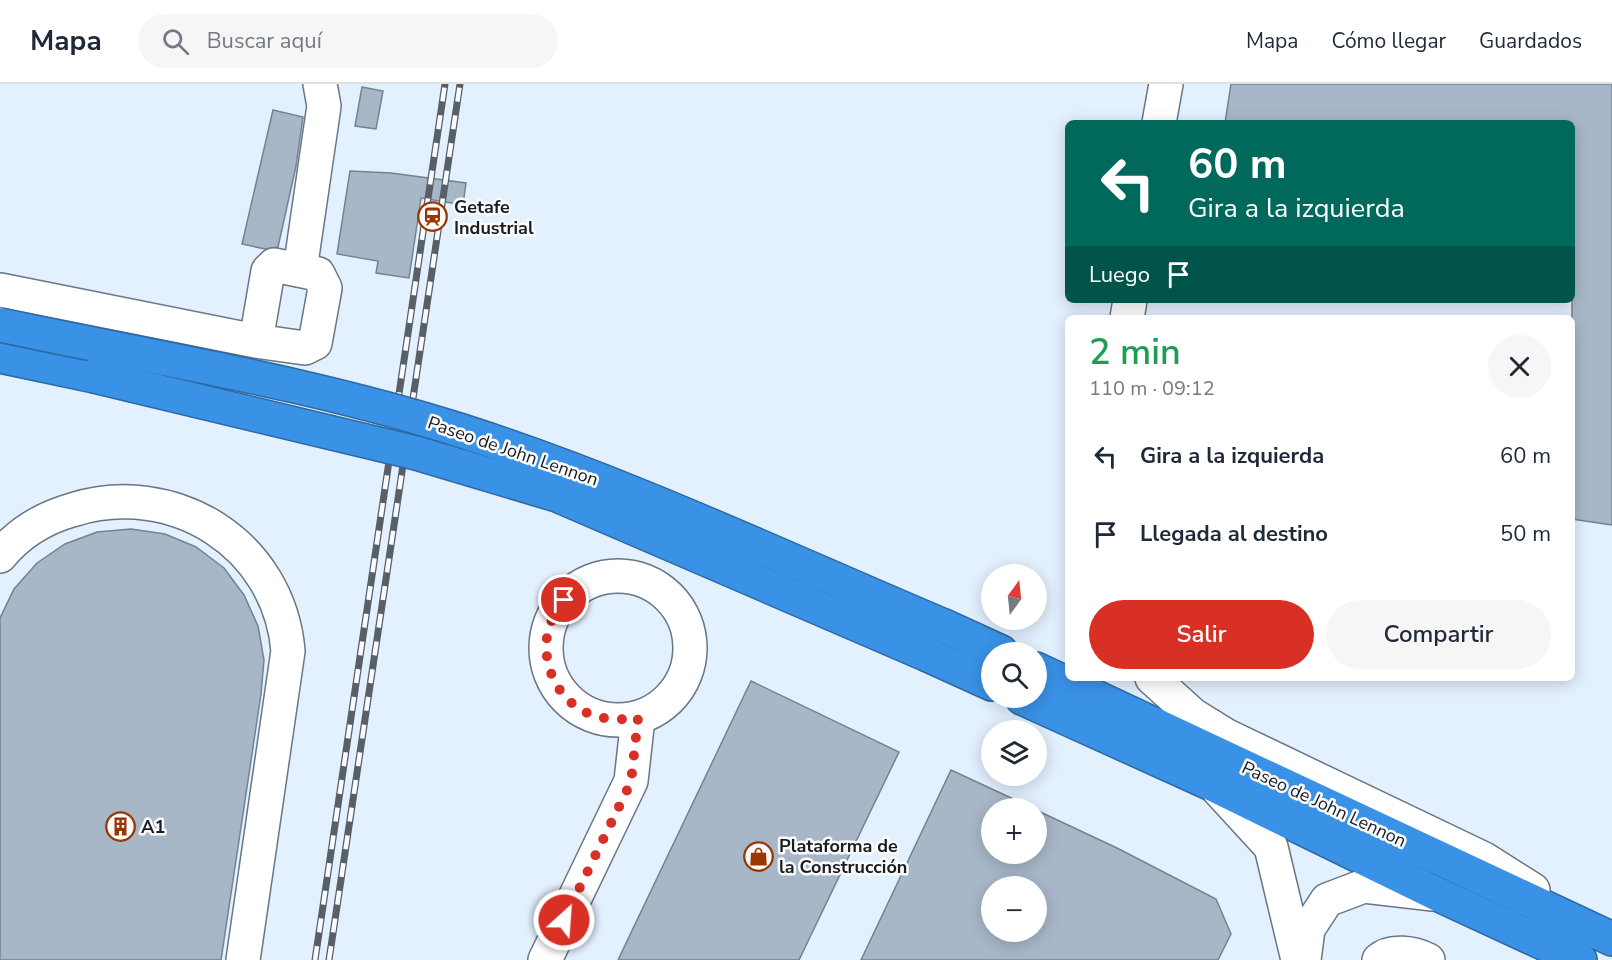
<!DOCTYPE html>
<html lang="es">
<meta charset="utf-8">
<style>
body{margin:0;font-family:"Nunito Sans",sans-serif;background:#f6f6f7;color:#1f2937;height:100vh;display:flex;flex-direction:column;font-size:22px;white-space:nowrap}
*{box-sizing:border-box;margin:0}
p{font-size:20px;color:#747a83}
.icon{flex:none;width:33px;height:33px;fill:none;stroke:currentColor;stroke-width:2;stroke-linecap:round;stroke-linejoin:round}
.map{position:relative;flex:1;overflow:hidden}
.side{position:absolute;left:1065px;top:231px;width:510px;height:366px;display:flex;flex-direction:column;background:#fff;border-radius:9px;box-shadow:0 3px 15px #0003}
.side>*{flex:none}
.banner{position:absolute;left:1065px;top:36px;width:510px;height:183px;border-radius:9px;box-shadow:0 3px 15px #0003;background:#00695c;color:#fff;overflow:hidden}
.needle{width:39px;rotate:15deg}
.controls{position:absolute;left:981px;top:480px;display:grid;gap:12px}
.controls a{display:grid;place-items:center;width:66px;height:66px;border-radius:50%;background:#fff;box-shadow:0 3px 15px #0003;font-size:30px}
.pin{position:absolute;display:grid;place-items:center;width:51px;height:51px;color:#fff;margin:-26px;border:3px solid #fff;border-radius:50%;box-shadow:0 2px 6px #0007}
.me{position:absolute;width:66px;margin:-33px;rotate:26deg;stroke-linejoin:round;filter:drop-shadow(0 0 4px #0008)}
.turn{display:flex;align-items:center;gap:21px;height:126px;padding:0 24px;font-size:27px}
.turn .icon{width:78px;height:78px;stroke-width:2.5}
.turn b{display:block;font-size:42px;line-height:51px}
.then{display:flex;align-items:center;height:57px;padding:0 24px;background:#0003;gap:12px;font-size:22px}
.round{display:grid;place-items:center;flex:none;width:63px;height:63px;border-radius:32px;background:#f6f6f7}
.summary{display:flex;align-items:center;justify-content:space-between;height:102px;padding:0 24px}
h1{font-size:36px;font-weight:600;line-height:45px;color:#1e9e55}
.action{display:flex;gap:12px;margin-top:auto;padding:12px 24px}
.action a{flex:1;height:69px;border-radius:36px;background:#d93025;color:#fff;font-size:24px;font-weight:600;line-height:69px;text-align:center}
.action a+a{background:#f6f6f7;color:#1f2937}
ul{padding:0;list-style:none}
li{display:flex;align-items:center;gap:18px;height:78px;padding:0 24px}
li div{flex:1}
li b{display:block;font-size:22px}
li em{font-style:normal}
header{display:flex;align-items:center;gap:36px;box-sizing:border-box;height:84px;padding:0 30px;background:#fff;border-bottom:2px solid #e0e1e3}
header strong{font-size:28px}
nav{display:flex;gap:33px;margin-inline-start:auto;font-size:21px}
.search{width:420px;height:54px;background:#f6f6f7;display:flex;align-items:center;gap:15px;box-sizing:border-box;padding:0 21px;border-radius:33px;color:#747a83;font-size:22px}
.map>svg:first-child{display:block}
</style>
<header>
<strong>Mapa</strong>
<div class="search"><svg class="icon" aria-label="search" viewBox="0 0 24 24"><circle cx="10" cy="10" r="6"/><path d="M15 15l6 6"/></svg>Buscar aquí</div>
<nav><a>Mapa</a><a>Cómo llegar</a><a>Guardados</a></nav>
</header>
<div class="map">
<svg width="1612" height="876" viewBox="0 0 1612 876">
<rect width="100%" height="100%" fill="#e3f0fe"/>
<g fill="#a8b7c8" stroke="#748292" stroke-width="1.5" fill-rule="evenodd">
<polygon points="1231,0 1612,0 1612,441 1572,435 1572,39 1225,39"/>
<polygon points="362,3 383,7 376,45 355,42"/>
<polygon points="273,26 303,33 296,82 278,163 265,165 242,160"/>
<polygon points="350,87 391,89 466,99 463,121 421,114 409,194 376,189 378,177 337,170"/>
<polygon points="131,445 165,450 196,463 224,484 244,511 258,542 264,576 261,610 221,876 0,876 0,534 14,505 37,479 65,460 97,448"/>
<polygon points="751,597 899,668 799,876 618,876"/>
<path d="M951 686 1033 724H992V770H1036V726L1117 764 1216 815 1231 850 1218 876H861ZM992 802H1036V848H992Z"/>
</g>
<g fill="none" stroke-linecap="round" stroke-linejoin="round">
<defs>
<g id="minor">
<polyline points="1159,39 1166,0"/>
<polyline points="300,186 324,22 320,0"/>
<polyline points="0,206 256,257 305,264 315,259 325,204 318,190 274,181 268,187 256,257"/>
<polyline points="1127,234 1130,216"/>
<path d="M0 472C19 449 44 434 72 426 174 394 279 460 288 567L243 876"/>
<circle cx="618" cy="564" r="72"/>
<polyline points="1152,594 1193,631 1227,652 1484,775 1533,806"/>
<polyline points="1215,702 1271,763 1298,876"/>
<polyline points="545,876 631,697 638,634"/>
<polyline points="1304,876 1308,845 1327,816 1364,802 1433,810"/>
<path d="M1379 876C1391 865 1414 869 1428 876"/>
</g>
<g id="highway">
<polyline points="0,272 94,292"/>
<polyline points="944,542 1001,568"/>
<polyline points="928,571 992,600"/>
<polyline points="1036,585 1612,855"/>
<polyline points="1022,614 1214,701 1437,810 1580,876"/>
</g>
</defs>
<use href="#minor" stroke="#687685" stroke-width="36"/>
<use href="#highway" stroke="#2e69a2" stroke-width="36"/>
<use href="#minor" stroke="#fff" stroke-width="33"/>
<use href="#highway" stroke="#3a92e6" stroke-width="33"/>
<defs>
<g id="rail">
<polyline points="315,876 445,0"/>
<polyline points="329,876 460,0"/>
</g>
</defs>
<use href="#rail" stroke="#575f68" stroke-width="7"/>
<use href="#rail" stroke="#fbfbfb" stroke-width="4.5" stroke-dasharray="14" stroke-linecap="butt"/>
<defs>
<g id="highway-bridge">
<path d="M0 241C154 274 312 299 462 347 625 399 785 475 944 542"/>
<polyline points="94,292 416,369 557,411 928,571"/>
</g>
</defs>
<use href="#highway-bridge" stroke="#2e69a2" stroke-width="36" stroke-linecap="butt"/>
<use href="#highway-bridge" stroke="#3a92e6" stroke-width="33"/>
</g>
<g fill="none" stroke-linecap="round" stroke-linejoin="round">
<path stroke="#d93025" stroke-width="10" stroke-dasharray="0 18" d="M564 836 631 698 638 634C624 636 607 636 592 631 555 618 536 571 552 536 555 529 560 522 564 516"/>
</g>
<defs>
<symbol id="station-ring" viewBox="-11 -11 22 22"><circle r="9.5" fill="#fbfbfb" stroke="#9a3602" stroke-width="1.5"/><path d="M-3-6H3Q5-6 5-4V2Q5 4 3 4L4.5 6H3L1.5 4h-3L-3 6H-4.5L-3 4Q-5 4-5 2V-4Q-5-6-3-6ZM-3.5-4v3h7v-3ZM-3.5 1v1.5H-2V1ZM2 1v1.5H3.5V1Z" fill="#9a3602"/></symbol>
<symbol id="building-ring" viewBox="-11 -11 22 22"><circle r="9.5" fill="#fbfbfb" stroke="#9a3602" stroke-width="1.5"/><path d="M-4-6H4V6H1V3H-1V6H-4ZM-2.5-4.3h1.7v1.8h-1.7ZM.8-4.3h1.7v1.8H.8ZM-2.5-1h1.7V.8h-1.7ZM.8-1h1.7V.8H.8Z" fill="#9a3602"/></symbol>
<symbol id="shop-ring" viewBox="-11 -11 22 22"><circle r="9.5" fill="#fbfbfb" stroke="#9a3602" stroke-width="1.5"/><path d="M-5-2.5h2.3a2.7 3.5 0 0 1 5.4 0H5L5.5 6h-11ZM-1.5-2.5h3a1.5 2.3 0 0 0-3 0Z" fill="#9a3602"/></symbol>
</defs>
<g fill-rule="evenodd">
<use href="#station-ring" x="416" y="116" width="33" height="33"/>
<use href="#building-ring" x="104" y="726" width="33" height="33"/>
<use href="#shop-ring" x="742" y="756" width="33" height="33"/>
</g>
<g text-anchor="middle" stroke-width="5" stroke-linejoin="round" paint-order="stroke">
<g font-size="18" font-weight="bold" fill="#181d24" stroke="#fbfbfb" text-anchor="start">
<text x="454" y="129">Getafe<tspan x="454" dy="21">Industrial</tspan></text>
<text x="141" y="749">A1</text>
<text x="779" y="768">Plataforma de<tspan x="779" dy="21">la Construcción</tspan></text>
</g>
<g font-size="18" fill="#181d24" stroke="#fbfbfb">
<text transform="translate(513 367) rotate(19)" y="6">Paseo de John Lennon</text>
<text transform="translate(1324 720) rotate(25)" y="6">Paseo de John Lennon</text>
</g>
</g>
</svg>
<div class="controls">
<a><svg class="needle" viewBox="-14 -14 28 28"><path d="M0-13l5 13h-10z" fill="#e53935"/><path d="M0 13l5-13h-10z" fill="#747a83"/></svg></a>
<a><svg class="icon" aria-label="search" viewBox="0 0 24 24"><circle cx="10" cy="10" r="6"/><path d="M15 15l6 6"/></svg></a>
<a><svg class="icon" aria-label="layers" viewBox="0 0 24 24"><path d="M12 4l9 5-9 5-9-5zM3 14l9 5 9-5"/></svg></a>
<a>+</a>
<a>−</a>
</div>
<div class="pin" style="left:564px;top:516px;background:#d93025"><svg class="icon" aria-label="arrive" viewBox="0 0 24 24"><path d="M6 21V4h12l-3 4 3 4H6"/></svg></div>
<svg class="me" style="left:564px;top:836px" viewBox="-20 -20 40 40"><circle r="17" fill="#d93025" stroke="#fff" stroke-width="3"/><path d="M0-11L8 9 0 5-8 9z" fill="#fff"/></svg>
<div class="banner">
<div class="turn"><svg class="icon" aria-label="left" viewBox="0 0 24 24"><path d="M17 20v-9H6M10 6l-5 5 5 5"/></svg><div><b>60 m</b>Gira a la izquierda</div></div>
<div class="then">Luego<svg class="icon" aria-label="arrive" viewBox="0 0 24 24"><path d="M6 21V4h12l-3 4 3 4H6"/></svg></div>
</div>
<section class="side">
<div class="summary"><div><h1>2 min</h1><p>110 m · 09:12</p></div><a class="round"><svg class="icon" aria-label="close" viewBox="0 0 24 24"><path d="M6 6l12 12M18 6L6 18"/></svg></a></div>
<ul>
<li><svg class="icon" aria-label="left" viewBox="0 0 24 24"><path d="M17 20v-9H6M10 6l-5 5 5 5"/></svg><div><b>Gira a la izquierda</b></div><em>60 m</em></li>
<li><svg class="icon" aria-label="arrive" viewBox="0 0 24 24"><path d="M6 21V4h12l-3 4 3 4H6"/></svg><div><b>Llegada al destino</b></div><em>50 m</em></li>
</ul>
<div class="action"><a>Salir</a><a>Compartir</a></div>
</section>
</div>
